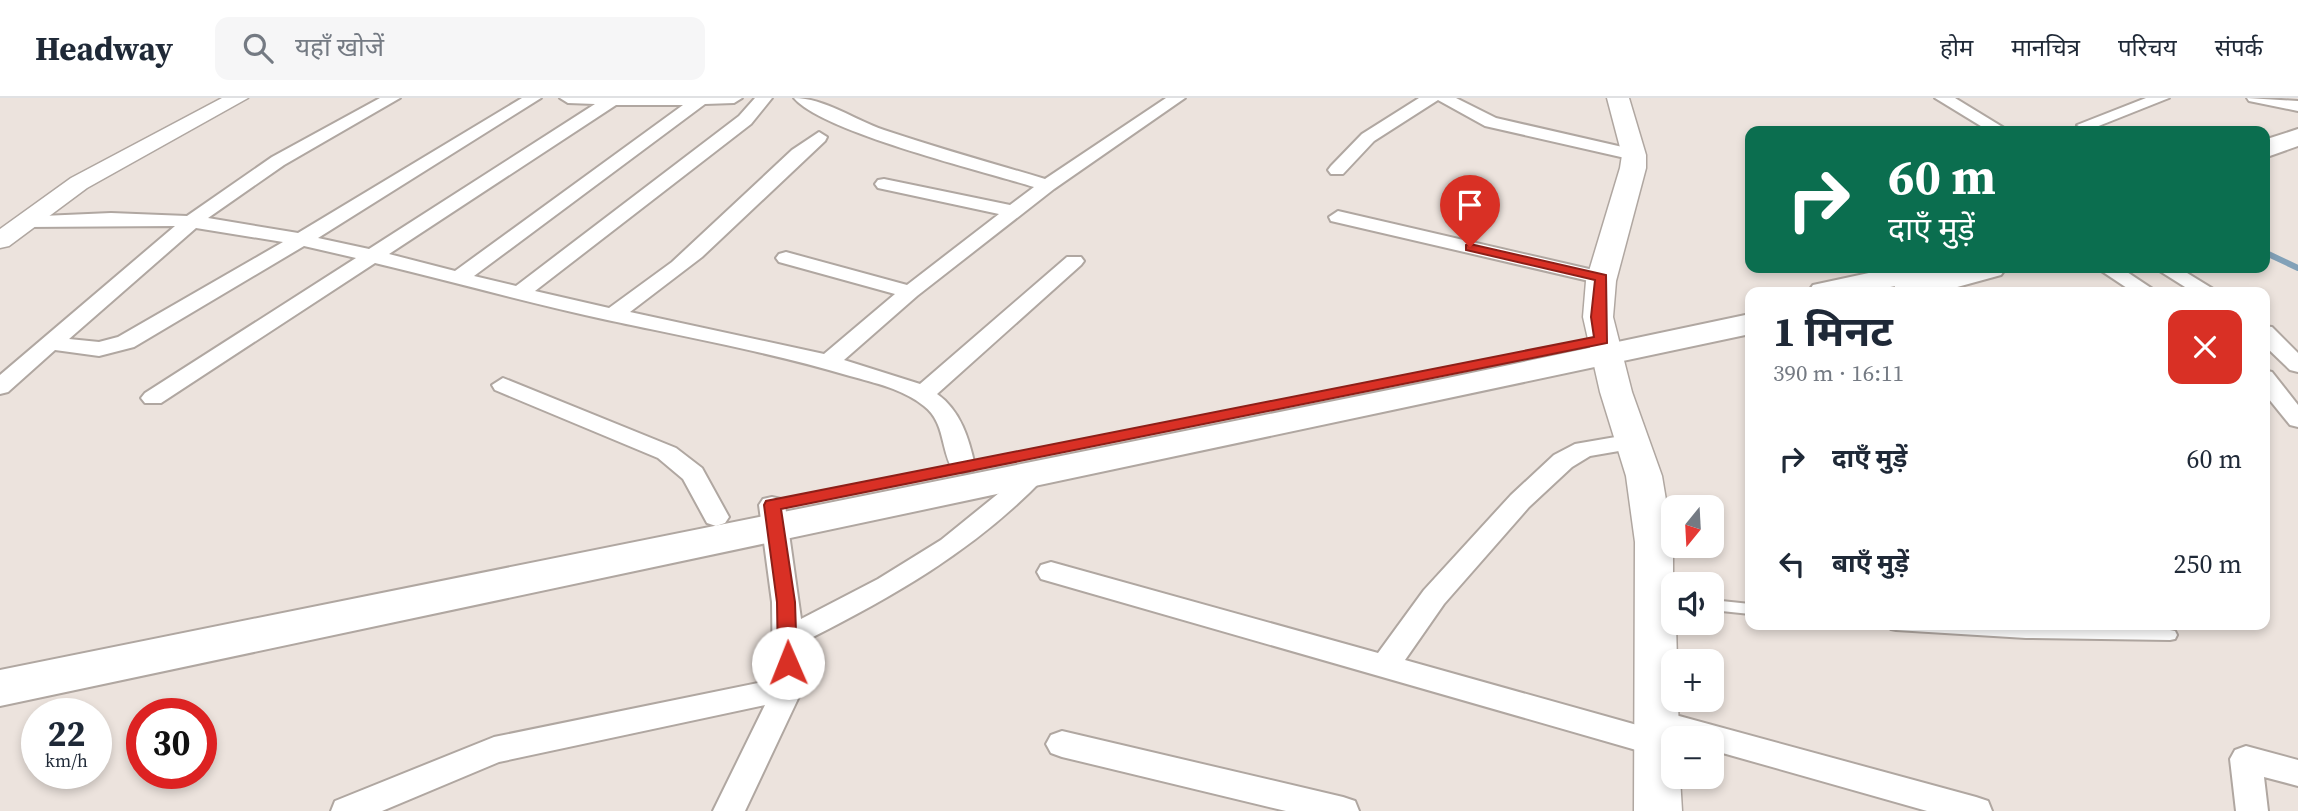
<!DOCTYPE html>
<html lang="hi">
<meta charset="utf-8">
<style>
body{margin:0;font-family:"Source Serif 4","Noto Sans Devanagari",serif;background:#f6f6f7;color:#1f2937;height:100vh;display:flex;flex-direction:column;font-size:26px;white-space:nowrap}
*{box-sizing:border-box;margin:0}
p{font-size:23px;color:#747a83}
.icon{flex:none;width:38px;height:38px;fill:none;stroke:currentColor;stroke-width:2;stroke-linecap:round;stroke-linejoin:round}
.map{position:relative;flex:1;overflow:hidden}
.drawer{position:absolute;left:1745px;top:189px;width:525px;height:343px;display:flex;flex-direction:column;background:#fff;border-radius:14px;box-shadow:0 4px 10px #0003}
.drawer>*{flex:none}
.banner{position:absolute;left:1745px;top:28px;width:525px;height:147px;border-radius:14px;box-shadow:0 4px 10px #0003;background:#0b6e4f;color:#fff;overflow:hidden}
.needle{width:46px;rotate:198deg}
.buttons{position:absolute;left:1661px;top:397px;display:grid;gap:14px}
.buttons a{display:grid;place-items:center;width:63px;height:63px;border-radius:14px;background:#fff;box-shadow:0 4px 10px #0003;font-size:35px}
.speed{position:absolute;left:21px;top:600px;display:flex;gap:14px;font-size:35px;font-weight:700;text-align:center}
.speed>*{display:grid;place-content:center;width:91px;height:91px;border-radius:50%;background:#fff;box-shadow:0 4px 10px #0003;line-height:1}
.speed small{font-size:18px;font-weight:400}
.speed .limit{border:10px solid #d22;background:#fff;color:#111}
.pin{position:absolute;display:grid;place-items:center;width:60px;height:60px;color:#fff;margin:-72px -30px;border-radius:50% 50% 50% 0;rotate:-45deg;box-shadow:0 0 7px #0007}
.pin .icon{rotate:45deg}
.me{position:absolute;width:77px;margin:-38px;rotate:359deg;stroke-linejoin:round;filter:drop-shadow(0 0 5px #0008)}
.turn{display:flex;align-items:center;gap:24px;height:147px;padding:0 28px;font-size:32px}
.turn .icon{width:91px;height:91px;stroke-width:2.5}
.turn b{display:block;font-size:49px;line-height:60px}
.round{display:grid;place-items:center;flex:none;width:74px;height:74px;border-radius:14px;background:#f6f6f7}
.summary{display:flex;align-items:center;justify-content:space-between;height:119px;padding:0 28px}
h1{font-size:42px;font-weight:700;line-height:52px}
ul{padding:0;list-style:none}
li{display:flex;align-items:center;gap:21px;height:105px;padding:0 28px}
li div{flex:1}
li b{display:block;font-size:26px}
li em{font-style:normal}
header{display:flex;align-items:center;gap:42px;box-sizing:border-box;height:98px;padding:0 35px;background:#fff;border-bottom:2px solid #e0e1e3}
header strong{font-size:33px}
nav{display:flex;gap:38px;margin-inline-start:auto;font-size:24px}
.search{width:490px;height:63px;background:#f6f6f7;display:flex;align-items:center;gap:18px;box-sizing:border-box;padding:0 24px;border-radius:14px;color:#747a83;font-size:26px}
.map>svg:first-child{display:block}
</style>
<header>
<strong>Headway</strong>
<div class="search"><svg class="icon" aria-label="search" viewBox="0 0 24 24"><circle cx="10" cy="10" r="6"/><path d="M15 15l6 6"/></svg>यहाँ खोजें</div>
<nav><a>होम</a><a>मानचित्र</a><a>परिचय</a><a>संपर्क</a></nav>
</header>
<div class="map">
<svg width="2298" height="713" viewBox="0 0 2298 713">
<rect width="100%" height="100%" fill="#ece3dd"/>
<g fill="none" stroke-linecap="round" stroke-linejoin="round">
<polyline stroke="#82a1b8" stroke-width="6" points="2264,154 2298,170"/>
<defs>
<g id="service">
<polygon points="1712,502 1750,506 1750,516 1712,512"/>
<polygon points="1889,527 1978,527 2026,530 2170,532 2175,533 2177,537 2175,541 2170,542 2026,540 1896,532 1891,531"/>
</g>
<g id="minor">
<path d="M380 0H400L284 67 208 120 298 135 522 0H541L318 140 369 151 595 6 568 5 560 0H742L734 5 705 6 474 178 516 188 739 18 755 0H772L751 26 535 193 609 210 672 164 792 52 819 34 827 39 825 43 702 159 630 214 824 256 895 196 779 164 776 160 779 156 786 154 907 187 999 116 878 90 875 86 878 82 884 81 1010 107 1034 89C986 74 822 34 794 0 824 0 855 22 884 32 937 50 992 65 1045 81L1166 0H1185L1054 91 917 198 844 262 920 286 1067 159H1081L1084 163 1081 167 937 296C961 313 969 341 975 368L972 374H954C940 352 946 325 924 308 903 291 875 285 850 278 772 255 692 240 612 223 533 206 454 184 375 165L161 305H145L141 300 145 295 356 160 304 148 134 249 99 258 55 252 8 294 0 296V277L175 128 26 129 19 127 17 123 19 119 111 115 187 118 272 59ZM616 7H683L455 173 389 156ZM196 130 283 144 118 239 99 244 69 241Z"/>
<polygon points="1419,0 1456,0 1496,20 1640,53 1643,57 1634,62 1485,28 1438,2 1374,43 1343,76 1331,76 1328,72 1331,68 1362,36"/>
<polygon points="1935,0 1955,0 2009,33 1989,33"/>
<polygon points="2146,0 2169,0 2091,31 2085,32 2077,27"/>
<polygon points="2247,0 2298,3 2298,13 2249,3"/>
<polygon points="1338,113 1602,174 1612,180 1602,186 1331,123 1329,119"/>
<polygon points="2097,170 2121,170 2157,194 2133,194"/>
<polygon points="2155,170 2179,170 2218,194 2193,194"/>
<polygon points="2264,228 2272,229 2298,255 2298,274 2290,272 2264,247"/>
<polygon points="2264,272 2272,274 2298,307 2298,329 2290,327 2264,295"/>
<polygon points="503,280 676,350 702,370 729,419 725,425 716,428 707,425 683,381 658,360 495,292 492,287"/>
<polygon points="1633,336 1642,339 1645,344 1642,349 1590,358 1572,369 1529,409 1444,506 1405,562 1644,629 1642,624 1646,615 1657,612 1976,699 1988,703 1992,713 1927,713 1712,652 1712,640 1670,640 1673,645 1668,654 1657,658 1041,481 1037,474 1041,467 1051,464 1378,555 1424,492 1511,397 1554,357 1575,346"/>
<path d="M1035 366 1044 368 1047 374 1044 380C974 453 891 500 801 545L803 590 745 713H713L765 607 499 664 382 713H331L335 703 494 639 773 582 772 504 759 407 763 401 772 399 781 401 785 407 801 521 878 481 941 442 999 395 1026 368Z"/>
<polygon points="1062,633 1343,699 1355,703 1359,713 1286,713 1062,659 1051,655 1046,646 1051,637"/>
<polygon points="2246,648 2298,662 2298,688 2264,679 2268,713 2236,713 2230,661 2235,652"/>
</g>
<polygon id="tertiary" points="222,0 248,0 87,90 9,148 0,150 0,131 71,80"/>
<polygon id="secondary" points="1607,0 1629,0 1646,57 1646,70 1616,183 1613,219 1632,294 1662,378 1673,444 1673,525 1676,525 1677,564 1673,564 1673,602 1678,602 1679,640 1673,640 1673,679 1680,679 1682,713 1634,713 1635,444 1626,378 1600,294 1583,219 1586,183 1620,70 1622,57"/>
<g id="primary">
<polygon points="2298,31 2298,48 2264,60 2264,42"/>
<polygon points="1892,170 2006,170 2001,177 1939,194 1893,194 1895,188 1867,194 1808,194 1813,187"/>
<polygon points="1750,216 1750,236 0,608 0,572 1438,282"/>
</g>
</defs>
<use href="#service" stroke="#b0a7a1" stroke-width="4"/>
<use href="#minor" stroke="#b0a7a1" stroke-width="4"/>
<use href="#tertiary" stroke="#b0a7a1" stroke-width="3"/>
<use href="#secondary" stroke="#b0a7a1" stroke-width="3"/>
<use href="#primary" stroke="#b0a7a1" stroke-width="4"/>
<use href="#service" fill="#fff" fill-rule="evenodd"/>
<use href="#minor" fill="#fff" fill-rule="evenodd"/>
<use href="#tertiary" fill="#fff" fill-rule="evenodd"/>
<use href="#secondary" fill="#fff" fill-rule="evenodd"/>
<use href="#primary" fill="#fff" fill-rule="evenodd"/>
</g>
<polygon fill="#d93025" stroke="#8d1f18" stroke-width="2" points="1470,146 1606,177 1607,245 781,411 795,504 797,565 794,570 781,570 778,565 777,504 764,407 766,403 1594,239 1591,219 1595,182 1466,152 1466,147"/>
</svg>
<div class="buttons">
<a><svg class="needle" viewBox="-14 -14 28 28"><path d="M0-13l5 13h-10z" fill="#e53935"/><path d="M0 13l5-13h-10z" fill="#747a83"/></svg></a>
<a><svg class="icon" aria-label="sound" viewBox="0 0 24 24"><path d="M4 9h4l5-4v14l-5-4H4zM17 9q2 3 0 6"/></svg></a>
<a>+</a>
<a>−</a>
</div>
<div class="speed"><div>22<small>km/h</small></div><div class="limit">30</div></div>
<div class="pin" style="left:1470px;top:149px;background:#d93025"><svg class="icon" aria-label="arrive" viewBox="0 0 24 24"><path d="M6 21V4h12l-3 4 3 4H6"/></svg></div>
<svg class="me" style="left:788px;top:565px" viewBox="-20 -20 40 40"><circle r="19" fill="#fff"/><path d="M0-13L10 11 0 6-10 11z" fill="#d93025"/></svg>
<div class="banner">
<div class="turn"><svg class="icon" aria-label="right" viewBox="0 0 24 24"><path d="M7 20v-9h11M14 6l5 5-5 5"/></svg><div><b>60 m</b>दाएँ मुड़ें</div></div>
</div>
<section class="drawer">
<div class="summary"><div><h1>1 मिनट</h1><p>390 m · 16:11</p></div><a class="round" style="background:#d93025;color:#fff"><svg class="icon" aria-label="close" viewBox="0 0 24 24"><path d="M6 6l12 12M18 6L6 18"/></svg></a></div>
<ul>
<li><svg class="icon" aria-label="right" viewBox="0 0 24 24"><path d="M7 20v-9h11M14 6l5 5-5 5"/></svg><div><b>दाएँ मुड़ें</b></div><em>60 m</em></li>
<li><svg class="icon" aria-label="left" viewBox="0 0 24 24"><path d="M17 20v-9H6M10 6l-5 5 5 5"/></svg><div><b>बाएँ मुड़ें</b></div><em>250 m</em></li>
</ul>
</section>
</div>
